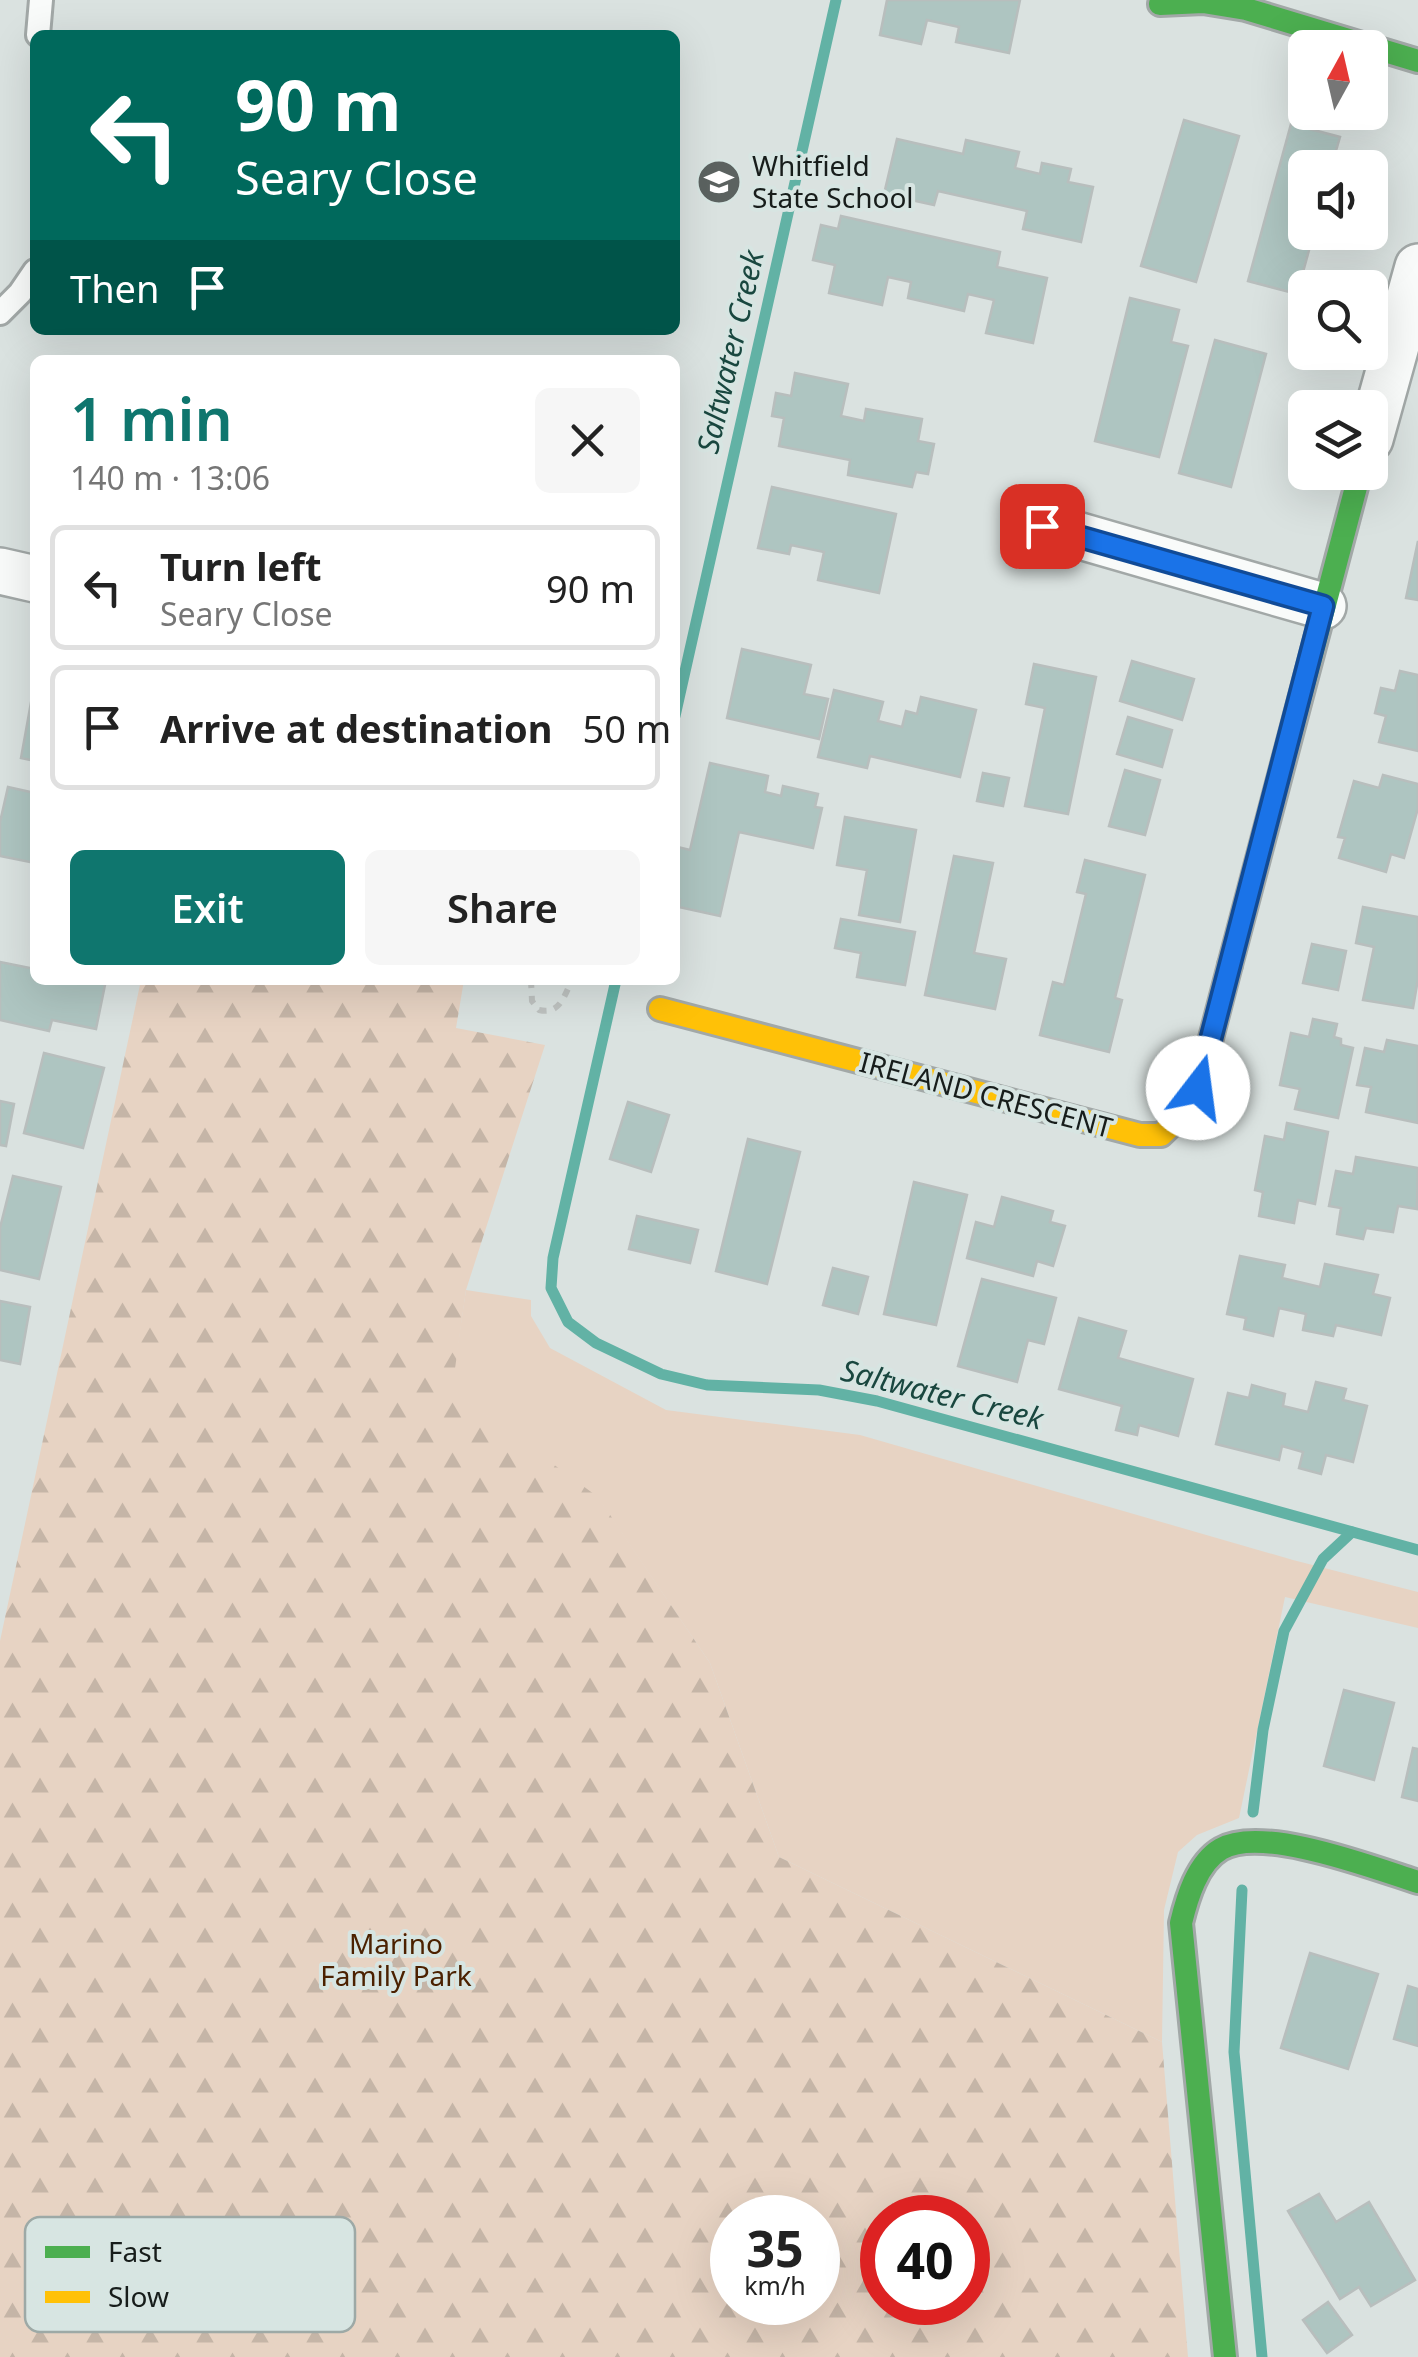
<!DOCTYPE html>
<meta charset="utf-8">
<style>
body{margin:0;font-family:"Noto Sans",sans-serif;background:#f6f6f6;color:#222;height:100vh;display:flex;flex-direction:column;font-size:38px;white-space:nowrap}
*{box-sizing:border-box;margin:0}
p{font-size:32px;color:#767676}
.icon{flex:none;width:55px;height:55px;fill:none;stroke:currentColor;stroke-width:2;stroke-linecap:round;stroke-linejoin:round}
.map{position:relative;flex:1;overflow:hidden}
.panel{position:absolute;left:30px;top:355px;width:650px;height:630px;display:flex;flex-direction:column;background:#fff;border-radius:15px;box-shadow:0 10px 40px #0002}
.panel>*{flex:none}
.top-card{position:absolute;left:30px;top:30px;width:650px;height:305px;border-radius:15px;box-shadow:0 10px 40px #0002;background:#00695c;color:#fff;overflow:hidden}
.needle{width:65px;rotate:8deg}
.tools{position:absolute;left:1288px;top:30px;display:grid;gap:20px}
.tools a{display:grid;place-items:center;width:100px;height:100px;border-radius:15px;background:#fff;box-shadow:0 10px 40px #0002;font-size:50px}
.speed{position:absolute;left:710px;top:2195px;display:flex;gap:20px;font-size:50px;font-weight:700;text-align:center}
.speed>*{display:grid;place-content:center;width:130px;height:130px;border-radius:50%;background:#fff;box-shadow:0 10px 40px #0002;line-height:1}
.speed small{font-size:25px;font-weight:400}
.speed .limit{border:15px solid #d22;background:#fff;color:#111}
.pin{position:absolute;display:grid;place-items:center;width:85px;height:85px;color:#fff;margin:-42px;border-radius:20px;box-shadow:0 5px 15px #0006}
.me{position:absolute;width:110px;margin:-55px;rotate:15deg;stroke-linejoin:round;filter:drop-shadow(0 0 8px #0008)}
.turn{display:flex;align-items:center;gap:35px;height:210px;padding:0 40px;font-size:45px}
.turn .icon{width:130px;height:130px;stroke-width:2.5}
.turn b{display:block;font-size:70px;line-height:85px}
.then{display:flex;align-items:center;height:95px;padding:0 40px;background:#0003;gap:20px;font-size:38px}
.round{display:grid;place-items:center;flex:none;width:105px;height:105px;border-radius:15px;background:#f6f6f6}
.overview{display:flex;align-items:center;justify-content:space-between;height:170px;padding:0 40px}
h1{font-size:60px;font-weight:600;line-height:75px;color:#0f766e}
.button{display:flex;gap:20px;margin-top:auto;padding:20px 40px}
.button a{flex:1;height:115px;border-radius:15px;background:#0f766e;color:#fff;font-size:40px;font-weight:600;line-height:115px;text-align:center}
.button a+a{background:#f6f6f6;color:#222}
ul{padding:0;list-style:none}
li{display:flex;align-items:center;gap:30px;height:125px;margin:0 20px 15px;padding:0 20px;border:5px solid #e0e0e0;border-radius:15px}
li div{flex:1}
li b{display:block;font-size:38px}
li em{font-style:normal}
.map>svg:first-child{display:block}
</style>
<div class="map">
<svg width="1418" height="2357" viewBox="0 0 1418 2357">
<defs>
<pattern id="forest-firs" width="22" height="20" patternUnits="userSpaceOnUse" patternTransform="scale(2.5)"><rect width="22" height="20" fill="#e7d3c3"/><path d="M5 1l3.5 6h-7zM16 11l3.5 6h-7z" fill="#c5b5a7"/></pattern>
</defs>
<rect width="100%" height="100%" fill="#dae2e0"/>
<polygon fill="#e7d3c3" points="466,1290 531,1300 531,1316 550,1348 666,1410 860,1435 1293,1560 1418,1592 1418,1628 1285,1597 1239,1818 1197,1835 1178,1852 1164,1910 1162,2042 779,1857 710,1663 598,1498 451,1390"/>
<path fill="url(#forest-firs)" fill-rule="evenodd" d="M141 980H464L456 1028 545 1045 466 1290 452 1390 598 1497 710 1663 779 1857 1162 2042 1188 2357H0V1641ZM732 2218H818V2302H732ZM882 2218H968V2302H882Z"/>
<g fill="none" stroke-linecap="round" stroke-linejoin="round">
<g stroke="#62b2a5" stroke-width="11">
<polyline points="675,716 836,0"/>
<polyline points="616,980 553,1258 551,1288 568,1322 596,1343 661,1374 707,1385 819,1390 877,1401 1418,1550"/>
<polyline points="1253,1812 1263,1730 1284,1631 1323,1559 1352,1532"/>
<polyline points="1242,1890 1234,2052 1262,2357"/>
</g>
</g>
<g fill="#aec5c1" stroke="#b8bebd" stroke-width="2.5">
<polygon points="887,0 1020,0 1009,53 956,42 959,27 927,20 921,44 880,35"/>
<polygon points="1184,120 1239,136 1196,282 1141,266"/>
<polygon points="1291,124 1340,137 1331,168 1305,168 1305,232 1314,232 1297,294 1248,281"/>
<polygon points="897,139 963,154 966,140 1019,152 1015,168 1040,174 1042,163 1071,169 1068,182 1093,187 1081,242 1023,229 1027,211 938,191 934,205 884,194"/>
<polygon points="841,216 1000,252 997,267 1047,278 1033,343 986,333 994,300 968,294 964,311 908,298 911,282 888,277 882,305 829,293 835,265 813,260 821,225 838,229"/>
<polygon points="1130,298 1179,310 1171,342 1188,346 1159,457 1095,441"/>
<polygon points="1215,340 1266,354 1231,487 1179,473"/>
<polygon points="795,373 848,384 841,416 864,421 866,409 922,419 918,441 934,444 928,474 916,472 912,487 848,475 850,460 779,446 784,418 772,416 776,393 791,396"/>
<polygon points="772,487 896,514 879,593 818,580 824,552 791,545 789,554 758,548"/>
<polygon points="1418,541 1418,600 1406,598"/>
<polygon points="742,649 811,665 804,694 828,699 819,739 727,718"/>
<polygon points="1132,661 1194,679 1182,720 1120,701"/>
<polygon points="1034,664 1096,677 1068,814 1025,806 1045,708 1026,704"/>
<polygon points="1400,671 1418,675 1418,751 1379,742 1386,716 1375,713 1381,688 1395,691"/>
<polygon points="834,690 883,702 878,721 902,727 906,711 917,714 921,697 976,710 960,777 870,756 867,768 818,757"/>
<polygon points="32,697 35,698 35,761 21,758"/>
<polygon points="1128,717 1172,730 1162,767 1117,754"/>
<polygon points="710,763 768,776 765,792 781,796 783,786 818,794 815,807 822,808 813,848 739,832 720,916 679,907 680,900 675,899 678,847 690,850"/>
<polygon points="1125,770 1160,780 1145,835 1109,826"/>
<polygon points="983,773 1009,778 1003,806 977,801"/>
<polygon points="1383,775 1418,784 1418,808 1404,858 1391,854 1386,872 1339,858 1345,838 1338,837 1354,781 1379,788"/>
<polygon points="8,787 35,793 35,863 0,856 0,822"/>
<polygon points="845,817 916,830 900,922 859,915 867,870 837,865"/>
<polygon points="954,856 993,863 974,953 1006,959 995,1009 925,995"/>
<polygon points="1085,860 1145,875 1115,998 1122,1000 1109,1052 1040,1035 1053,982 1064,985 1086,894 1077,892"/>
<polygon points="1363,907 1418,917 1418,979 1413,1008 1363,1000 1374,947 1356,943"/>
<polygon points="841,919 915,932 905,985 857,977 861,953 835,948"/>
<polygon points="1312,944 1346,951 1338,990 1303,983"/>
<polygon points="0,962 35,969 35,980 106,980 96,1029 52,1020 49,1031 0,1020"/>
<polygon points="1313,1019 1337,1024 1334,1037 1341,1039 1341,1045 1353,1048 1338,1118 1295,1109 1300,1089 1280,1085 1291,1033 1309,1037"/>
<polygon points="1387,1040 1418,1046 1418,1123 1366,1112 1371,1087 1357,1085 1365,1048 1384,1052"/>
<polygon points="44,1053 104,1068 83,1148 24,1133"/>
<polygon points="0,1101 14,1104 6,1146 0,1145"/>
<polygon points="628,1102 669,1115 651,1172 610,1159"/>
<polygon points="1287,1123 1328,1132 1315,1204 1298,1200 1294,1223 1259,1216 1263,1192 1255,1190 1265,1136 1284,1140"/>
<polygon points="748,1139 800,1152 767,1284 716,1271"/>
<polygon points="1356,1157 1418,1168 1417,1209 1398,1206 1393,1232 1366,1228 1363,1239 1337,1234 1341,1208 1329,1206 1336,1171 1353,1174"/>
<polygon points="13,1176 61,1187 39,1279 0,1270 0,1228"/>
<polygon points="914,1182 967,1195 936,1325 884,1314"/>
<polygon points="1002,1197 1053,1211 1050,1222 1065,1226 1053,1266 1037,1261 1033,1276 967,1258 976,1222 994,1227"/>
<polygon points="637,1216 698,1230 690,1263 629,1249"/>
<polygon points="1240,1256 1285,1265 1282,1278 1320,1287 1325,1264 1378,1275 1373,1294 1390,1298 1381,1335 1336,1325 1333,1336 1303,1330 1306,1314 1279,1308 1273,1336 1244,1329 1246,1318 1227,1314"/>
<polygon points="833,1268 868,1277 858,1314 823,1305"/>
<polygon points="982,1279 1056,1298 1044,1344 1028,1340 1017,1382 958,1366"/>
<polygon points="0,1301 30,1307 20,1364 0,1360"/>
<polygon points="1079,1318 1126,1331 1118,1358 1193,1379 1178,1436 1139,1425 1137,1435 1116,1430 1122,1406 1059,1389"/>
<polygon points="1316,1382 1346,1389 1343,1400 1367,1406 1353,1462 1326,1455 1321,1474 1299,1468 1303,1452 1282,1446 1279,1460 1216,1444 1228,1393 1249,1398 1252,1385 1285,1394 1283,1406 1308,1412"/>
<polygon points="1344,1690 1394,1703 1374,1780 1324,1766"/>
<polygon points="1413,1748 1418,1749 1418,1801 1402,1797"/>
<polygon points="1310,1953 1378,1974 1348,2069 1281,2048"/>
<polygon points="1408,1986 1418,1989 1418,2046 1394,2039"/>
<polygon points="1319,2194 1336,2222 1369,2202 1415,2280 1371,2306 1359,2287 1340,2299 1288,2211"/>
<polygon points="1328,2302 1352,2335 1327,2353 1303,2320"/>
</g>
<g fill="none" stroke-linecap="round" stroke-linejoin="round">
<defs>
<g id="lane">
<polyline points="38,35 41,0"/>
<polyline points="0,313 20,293 35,271"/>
</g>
<g id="street">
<polyline points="1370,439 1418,267"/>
<polyline points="1042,525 1323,606"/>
<polyline points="0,571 35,579"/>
</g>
<g id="fast">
<polyline points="1160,4 1203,2 1246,9 1418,61"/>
<polyline points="1230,965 1360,472"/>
<path d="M1225 2357 1181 1923C1187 1898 1197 1863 1221 1849 1262 1825 1374 1868 1418 1882"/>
</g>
<polyline id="slow" points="660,1009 1140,1135 1161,1135 1188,1109 1198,1088 1230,965"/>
</defs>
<use href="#lane" stroke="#a2a8a7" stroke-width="28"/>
<use href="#street" stroke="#a2a8a7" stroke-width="50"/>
<use href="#fast" stroke="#a2a8a7" stroke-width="28"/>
<use href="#slow" stroke="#a2a8a7" stroke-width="28"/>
<path stroke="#bec2c0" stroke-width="6" stroke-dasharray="8 8" stroke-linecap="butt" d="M531 980 532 1001 539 1010C560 1015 564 996 572 980"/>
<use href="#lane" stroke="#f9fbfa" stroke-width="22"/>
<use href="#street" stroke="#f9fbfa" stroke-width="45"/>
<use href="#fast" stroke="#4caf50" stroke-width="22"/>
<use href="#slow" stroke="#ffc107" stroke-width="22"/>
</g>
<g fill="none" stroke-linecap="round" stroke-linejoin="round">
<defs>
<polyline id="route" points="1042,526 1323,606 1198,1088"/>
</defs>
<use href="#route" stroke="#114b97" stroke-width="25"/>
<use href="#route" stroke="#1a73e8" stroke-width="18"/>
</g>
<defs>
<symbol id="school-disc" viewBox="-11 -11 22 22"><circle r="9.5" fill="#5b6260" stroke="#d7e5e2"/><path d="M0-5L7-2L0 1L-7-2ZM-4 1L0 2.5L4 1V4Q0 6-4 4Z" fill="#fff"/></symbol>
</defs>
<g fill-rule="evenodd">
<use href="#school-disc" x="694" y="157" width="50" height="50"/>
</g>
<g text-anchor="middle" stroke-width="8" stroke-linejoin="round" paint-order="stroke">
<g font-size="28" fill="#171d1b" stroke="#d7e5e2" text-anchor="start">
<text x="752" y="176">Whitfield<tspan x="752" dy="32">State School</tspan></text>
</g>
<g font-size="28" fill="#171d1b" stroke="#d7e5e2">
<text transform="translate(986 1095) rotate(15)" y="10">IRELAND CRESCENT</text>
</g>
<g font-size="28" fill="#4b2100" stroke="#d7e5e2">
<text x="396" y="1954">Marino<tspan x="396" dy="32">Family Park</tspan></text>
</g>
<g font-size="30" font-style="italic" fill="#19473f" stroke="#d7e5e2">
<text transform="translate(731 352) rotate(-77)" y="10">Saltwater Creek</text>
<text transform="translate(942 1395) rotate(14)" y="10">Saltwater Creek</text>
</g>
</g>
<rect x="25" y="2217" width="330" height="115" rx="15" fill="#d7e5e2" stroke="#9da9a6" stroke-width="2.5"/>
<rect x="45" y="2246" width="45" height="12" fill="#4caf50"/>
<rect x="45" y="2291" width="45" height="12" fill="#ffc107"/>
<g font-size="28" fill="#171d1b">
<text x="108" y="2262">Fast</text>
<text x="108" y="2307">Slow</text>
</g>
</svg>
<div class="tools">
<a><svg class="needle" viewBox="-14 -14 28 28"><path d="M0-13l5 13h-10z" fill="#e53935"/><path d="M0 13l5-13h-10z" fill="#767676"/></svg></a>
<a><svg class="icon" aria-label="sound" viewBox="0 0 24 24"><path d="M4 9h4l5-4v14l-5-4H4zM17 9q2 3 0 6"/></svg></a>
<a><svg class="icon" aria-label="search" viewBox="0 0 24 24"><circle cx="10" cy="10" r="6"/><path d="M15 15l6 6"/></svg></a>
<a><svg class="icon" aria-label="layers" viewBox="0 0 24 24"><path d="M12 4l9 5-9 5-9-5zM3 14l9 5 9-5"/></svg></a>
</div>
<div class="speed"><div>35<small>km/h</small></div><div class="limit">40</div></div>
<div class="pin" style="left:1042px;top:526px;background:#d93025"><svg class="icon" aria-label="arrive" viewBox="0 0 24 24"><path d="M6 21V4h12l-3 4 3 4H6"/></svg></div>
<svg class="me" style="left:1198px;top:1088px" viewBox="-20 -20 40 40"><circle r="19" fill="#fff"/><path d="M0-13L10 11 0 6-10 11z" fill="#1a73e8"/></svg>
<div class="top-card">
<div class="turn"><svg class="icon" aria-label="left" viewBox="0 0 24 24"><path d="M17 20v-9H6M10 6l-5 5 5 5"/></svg><div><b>90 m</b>Seary Close</div></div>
<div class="then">Then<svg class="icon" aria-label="arrive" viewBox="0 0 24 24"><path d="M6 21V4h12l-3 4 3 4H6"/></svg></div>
</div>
<section class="panel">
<div class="overview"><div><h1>1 min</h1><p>140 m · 13:06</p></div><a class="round"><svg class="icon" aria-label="close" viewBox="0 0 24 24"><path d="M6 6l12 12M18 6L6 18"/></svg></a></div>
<ul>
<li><svg class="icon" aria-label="left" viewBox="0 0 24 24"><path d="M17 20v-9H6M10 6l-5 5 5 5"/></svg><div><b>Turn left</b><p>Seary Close</p></div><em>90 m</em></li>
<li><svg class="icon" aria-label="arrive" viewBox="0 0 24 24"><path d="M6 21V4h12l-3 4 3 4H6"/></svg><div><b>Arrive at destination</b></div><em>50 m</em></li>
</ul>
<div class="button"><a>Exit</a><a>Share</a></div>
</section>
</div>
